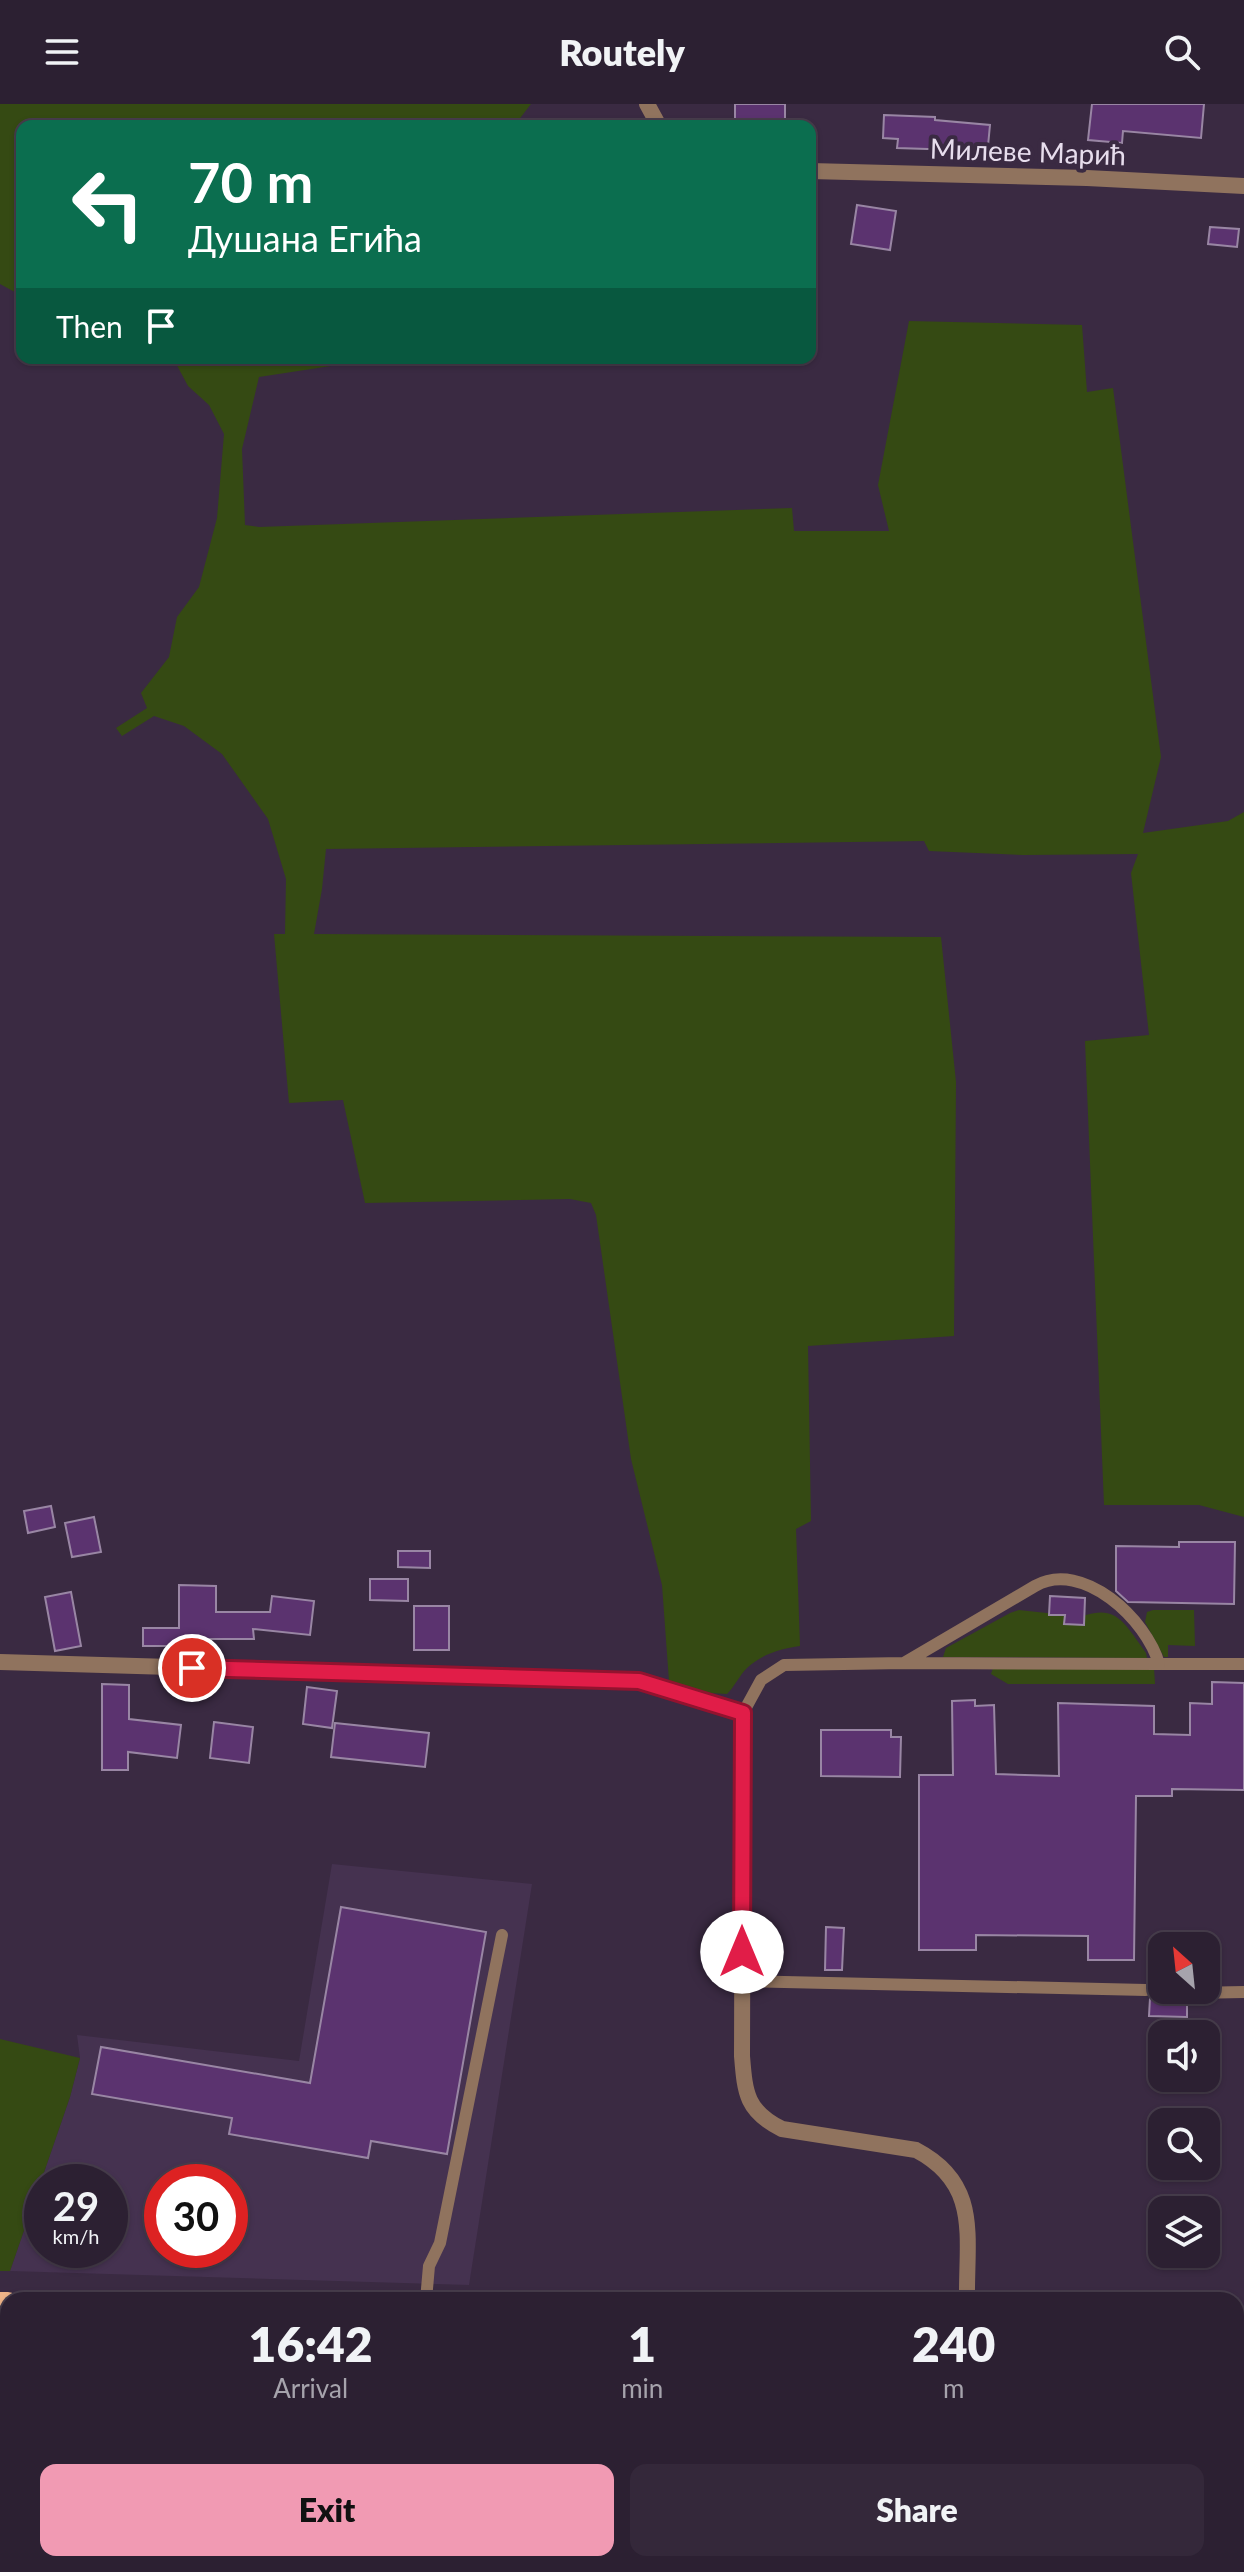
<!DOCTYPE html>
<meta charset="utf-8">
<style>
body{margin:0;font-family:Lato,sans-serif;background:#34283a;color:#f1f3f6;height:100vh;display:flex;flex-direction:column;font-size:30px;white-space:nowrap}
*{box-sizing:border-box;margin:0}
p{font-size:26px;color:#a6a3ac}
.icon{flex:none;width:44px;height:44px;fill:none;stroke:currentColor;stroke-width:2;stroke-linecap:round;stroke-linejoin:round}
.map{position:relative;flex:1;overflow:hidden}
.details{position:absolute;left:0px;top:2188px;width:1244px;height:280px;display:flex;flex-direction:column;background:#2c2032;border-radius:24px 24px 0 0;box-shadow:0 2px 6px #0004,0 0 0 2px #483e4d}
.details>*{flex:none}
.hud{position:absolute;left:16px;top:16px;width:800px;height:244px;border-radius:16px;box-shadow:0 2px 6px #0004,0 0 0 2px #483e4d;background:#0b6e4f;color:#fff;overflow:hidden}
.needle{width:52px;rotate:333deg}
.fabs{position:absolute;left:1148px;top:1828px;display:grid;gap:16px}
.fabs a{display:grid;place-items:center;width:72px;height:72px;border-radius:16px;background:#2c2032;box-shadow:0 2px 6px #0004,0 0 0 2px #483e4d;font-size:40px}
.speed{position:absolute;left:24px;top:2060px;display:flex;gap:16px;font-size:40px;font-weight:700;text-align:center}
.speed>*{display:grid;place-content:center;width:104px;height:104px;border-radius:50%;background:#2c2032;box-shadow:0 2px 6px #0004,0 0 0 2px #483e4d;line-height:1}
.speed small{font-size:20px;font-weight:400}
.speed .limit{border:12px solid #d22;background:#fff;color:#111}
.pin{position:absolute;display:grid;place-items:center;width:68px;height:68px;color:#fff;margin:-34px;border:4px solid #fff;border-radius:50%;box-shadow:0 2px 8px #0007}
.me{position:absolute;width:88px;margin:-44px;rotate:0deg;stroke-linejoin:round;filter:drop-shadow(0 0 6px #0008)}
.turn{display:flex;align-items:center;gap:28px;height:168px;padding:0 40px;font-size:36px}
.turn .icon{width:104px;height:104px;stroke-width:2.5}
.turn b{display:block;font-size:56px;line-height:68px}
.then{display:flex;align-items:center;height:76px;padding:0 40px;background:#0003;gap:16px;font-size:30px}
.eta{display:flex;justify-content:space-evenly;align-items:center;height:136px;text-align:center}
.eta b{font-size:48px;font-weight:800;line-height:56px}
.cta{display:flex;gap:16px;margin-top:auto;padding:16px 40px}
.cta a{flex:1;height:92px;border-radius:16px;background:#f19ab3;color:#111;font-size:32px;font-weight:800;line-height:92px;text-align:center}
.cta a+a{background:#34283a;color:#f1f3f6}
header{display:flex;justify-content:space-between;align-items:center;height:104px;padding:0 40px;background:#2c2032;font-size:36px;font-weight:800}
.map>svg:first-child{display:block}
</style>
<header><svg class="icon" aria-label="menu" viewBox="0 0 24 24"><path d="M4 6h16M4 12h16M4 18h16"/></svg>Routely<svg class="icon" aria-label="search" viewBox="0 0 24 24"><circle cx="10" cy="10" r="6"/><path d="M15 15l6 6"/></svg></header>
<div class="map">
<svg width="1244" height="2468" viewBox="0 0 1244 2468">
<rect width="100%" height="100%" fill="#3a2a42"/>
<path fill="#453250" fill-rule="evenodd" d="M332 1760 532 1780 469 2181 10 2167 70 1993 80 1954 77 1931 299 1957ZM42 2078H110V2146H42ZM162 2078H230V2146H162Z"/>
<g fill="#354a13">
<polygon points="0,0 531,0 514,22 22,22 22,192 0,180"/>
<path d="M909 217 1082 221 1087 288 1113 284 1161 653 1143 729 1228 717 1244 708V1413L1199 1401H1104L1085 937 1149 931 1131 769 1138 750 1023 751 929 747 924 737 326 745 322 785 314 830 941 833 956 978 954 1232 808 1242 811 1417 796 1425 800 1542C780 1545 762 1550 747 1564 739 1572 735 1582 727 1590L711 1589 669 1577 662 1481 631 1355 596 1111 591 1099 570 1095 365 1099 343 996 289 999 274 830H285L286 775 268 715 222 650 184 622 154 612 122 632 116 624 147 604 141 589 169 553 177 513 199 483 217 414 224 330 209 301 188 282 173 254H383L259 273 242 345 245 421 259 423 792 404 794 427H889L878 381Z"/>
<path d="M1019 1506 1065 1511V1520C1113 1496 1120 1512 1146 1549L1147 1554 943 1553 946 1544 1010 1509Z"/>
<polygon points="1153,1506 1194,1506 1195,1542 1168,1541 1168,1553 1164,1553 1145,1518 1147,1508"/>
<polygon points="993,1564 1154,1564 1155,1580 1008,1580 991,1570"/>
<polygon points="0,1935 80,1954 70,1993 10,2167 0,2167"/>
</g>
<g fill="#5b336f" stroke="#9986a4" stroke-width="2">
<rect x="735" y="0" width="50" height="20"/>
<polygon points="1092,0 1204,0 1201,34 1123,27 1122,39 1088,36"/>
<polygon points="884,11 935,13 935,16 990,21 987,52 957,49 958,46 897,44 898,35 883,34"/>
<polygon points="857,101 896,107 890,146 851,140"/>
<polygon points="1210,123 1239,125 1237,143 1208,140"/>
<polygon points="51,1402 55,1423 28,1429 24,1407"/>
<polygon points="94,1413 101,1448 72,1453 65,1419"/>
<polygon points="1179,1438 1235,1438 1234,1500 1128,1498 1116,1487 1116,1442 1179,1443"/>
<polygon points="398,1447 430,1447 430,1464 398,1463"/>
<polygon points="370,1475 408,1475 408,1497 370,1496"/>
<polygon points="179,1481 216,1482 216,1508 270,1508 272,1492 314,1497 310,1531 253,1525 254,1535 206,1535 206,1551 183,1551 183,1542 143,1542 143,1524 179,1524"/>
<polygon points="71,1488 81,1542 55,1547 45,1493"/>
<polygon points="1050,1492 1085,1494 1084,1521 1064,1520 1065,1511 1049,1511"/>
<rect x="414" y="1502" width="35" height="44"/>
<polygon points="1212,1578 1244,1579 1244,1686 1172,1685 1172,1692 1136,1692 1134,1856 1088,1856 1088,1832 976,1831 976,1846 919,1846 919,1671 953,1671 952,1597 975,1596 975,1602 994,1601 996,1670 1059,1672 1058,1599 1154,1602 1154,1630 1190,1631 1190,1599 1212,1600"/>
<polygon points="102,1580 129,1581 129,1615 181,1621 177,1654 128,1648 128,1666 102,1666"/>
<polygon points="307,1583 337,1587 332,1624 303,1620"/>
<polygon points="214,1618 253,1623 249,1659 210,1654"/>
<polygon points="335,1619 429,1629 425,1663 331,1653"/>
<polygon points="821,1626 891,1626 891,1633 901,1633 900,1673 821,1672"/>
<polygon points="341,1803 486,1828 447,2050 371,2037 368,2054 229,2030 232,2014 92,1990 101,1943 310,1979"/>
<polygon points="826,1823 844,1824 842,1866 825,1866"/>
<polygon points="1155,1886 1184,1886 1187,1896 1187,1913 1149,1912 1150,1894"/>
</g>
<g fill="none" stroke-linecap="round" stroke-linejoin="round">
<g stroke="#90735e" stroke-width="12">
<polyline points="1159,1560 1244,1560"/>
<path d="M743 1609 761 1576 784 1561 904 1559 1035 1482C1083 1455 1147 1516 1159 1560L904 1559"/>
<polyline points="742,1877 1146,1886"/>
<polyline points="1192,1889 1244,1888"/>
<polyline points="426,2196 429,2162 440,2139 502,1831"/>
</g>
<g stroke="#90735e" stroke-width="16">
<polyline points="647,0 659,22"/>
<polyline points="810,67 1087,74 1244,82"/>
<path d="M0 1558 639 1577 743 1609 742 1952C745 1989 746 2007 782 2025L916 2046C981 2080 966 2133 967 2196"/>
</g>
<g stroke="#efb488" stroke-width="20">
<polyline points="0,2198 8,2198"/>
<polyline points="1236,2245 1244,2246"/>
</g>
<defs>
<g id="rail">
<polyline points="0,2257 8,2258"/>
<polyline points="1236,2314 1244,2314"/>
</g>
</defs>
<use href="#rail" stroke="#8c7f93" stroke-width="9"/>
<use href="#rail" stroke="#3a2a42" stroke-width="6" stroke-dasharray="18" stroke-linecap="butt"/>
</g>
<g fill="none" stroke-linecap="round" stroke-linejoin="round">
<defs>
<polyline id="route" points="192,1564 639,1577 743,1609 742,1848"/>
</defs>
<use href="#route" stroke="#92132f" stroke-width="20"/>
<use href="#route" stroke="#e11d48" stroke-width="14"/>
</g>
<g text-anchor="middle" stroke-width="8" stroke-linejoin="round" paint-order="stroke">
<g font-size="28" fill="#e7dded" stroke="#3a2a42">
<text transform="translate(1028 48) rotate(2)" y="10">Милеве Мaрић</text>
</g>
</g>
</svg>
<div class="fabs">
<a><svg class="needle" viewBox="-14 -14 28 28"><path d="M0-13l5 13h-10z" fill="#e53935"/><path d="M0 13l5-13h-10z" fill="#a6a3ac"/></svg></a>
<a><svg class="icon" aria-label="sound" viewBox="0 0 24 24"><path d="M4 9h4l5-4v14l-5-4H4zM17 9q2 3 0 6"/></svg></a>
<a><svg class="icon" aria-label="search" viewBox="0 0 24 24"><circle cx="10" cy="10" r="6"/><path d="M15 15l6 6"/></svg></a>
<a><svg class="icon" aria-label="layers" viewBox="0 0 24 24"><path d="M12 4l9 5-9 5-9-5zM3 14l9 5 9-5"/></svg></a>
</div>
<div class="speed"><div>29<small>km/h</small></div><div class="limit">30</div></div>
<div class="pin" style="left:192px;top:1564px;background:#d93025"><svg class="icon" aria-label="arrive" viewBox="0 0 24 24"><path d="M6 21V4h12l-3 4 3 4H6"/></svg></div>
<svg class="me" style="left:742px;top:1848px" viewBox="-20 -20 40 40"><circle r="19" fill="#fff"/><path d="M0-13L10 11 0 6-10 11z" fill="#e11d48"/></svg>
<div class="hud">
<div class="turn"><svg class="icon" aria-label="left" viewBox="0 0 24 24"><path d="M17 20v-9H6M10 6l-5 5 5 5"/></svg><div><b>70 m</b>Душана Егића</div></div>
<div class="then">Then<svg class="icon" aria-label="arrive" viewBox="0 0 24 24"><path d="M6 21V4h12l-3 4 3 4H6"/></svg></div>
</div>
<section class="details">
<div class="eta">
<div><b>16:42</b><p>Arrival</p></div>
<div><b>1</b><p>min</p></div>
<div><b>240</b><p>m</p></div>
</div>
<div class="cta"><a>Exit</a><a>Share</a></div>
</section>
</div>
